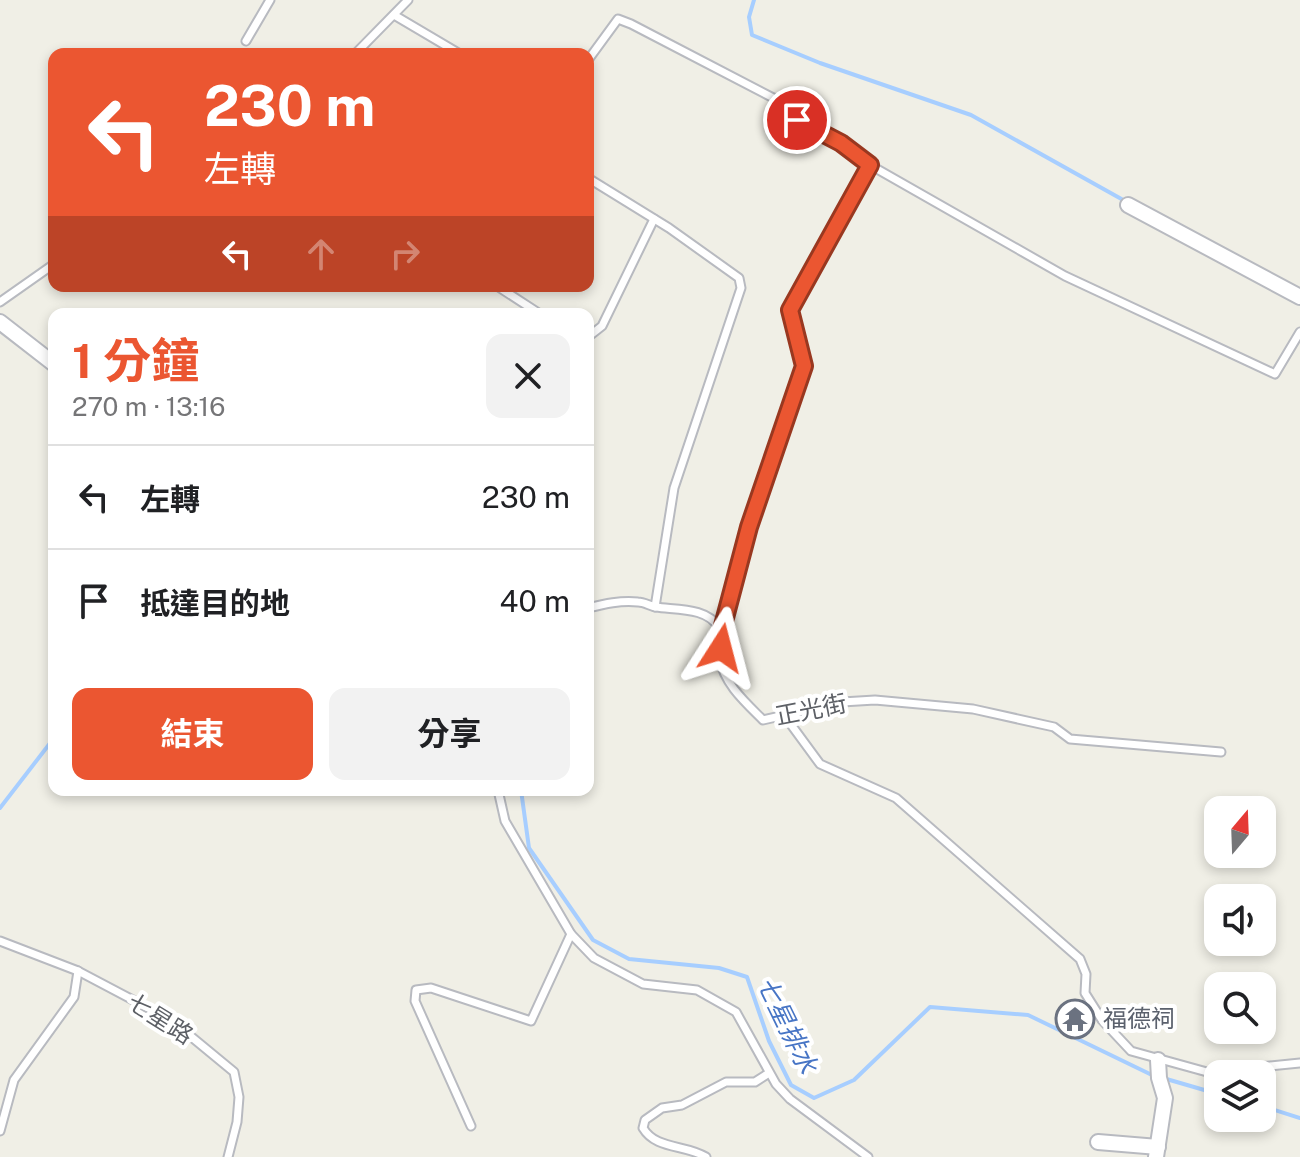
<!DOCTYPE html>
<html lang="zh-TW">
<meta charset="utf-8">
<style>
body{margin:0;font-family:"Public Sans","Noto Sans TC",sans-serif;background:#f2f2f2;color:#202124;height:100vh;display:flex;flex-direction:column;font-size:30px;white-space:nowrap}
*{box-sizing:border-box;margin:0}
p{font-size:26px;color:#757577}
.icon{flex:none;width:44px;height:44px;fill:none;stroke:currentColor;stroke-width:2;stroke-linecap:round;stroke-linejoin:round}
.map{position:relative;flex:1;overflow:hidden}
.panel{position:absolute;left:48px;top:308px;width:546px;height:488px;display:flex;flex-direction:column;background:#fff;border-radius:16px;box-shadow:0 4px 12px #0003}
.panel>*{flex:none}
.hud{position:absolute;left:48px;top:48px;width:546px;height:244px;border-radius:16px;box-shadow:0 4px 12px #0003;background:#eb5631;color:#fff;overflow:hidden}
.needle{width:52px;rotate:19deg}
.fabs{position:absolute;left:1204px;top:796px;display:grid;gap:16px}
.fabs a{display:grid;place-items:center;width:72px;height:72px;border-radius:16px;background:#fff;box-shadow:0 4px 12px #0003;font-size:40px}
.pin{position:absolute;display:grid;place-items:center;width:68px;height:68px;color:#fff;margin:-34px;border:4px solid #fff;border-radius:50%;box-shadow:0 2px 8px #0007}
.me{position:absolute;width:88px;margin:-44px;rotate:9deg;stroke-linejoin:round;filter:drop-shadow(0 0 6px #0008)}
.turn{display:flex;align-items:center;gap:28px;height:168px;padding:0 24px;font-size:36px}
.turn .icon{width:104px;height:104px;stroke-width:2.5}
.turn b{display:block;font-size:56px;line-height:68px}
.lanes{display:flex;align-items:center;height:76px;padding:0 24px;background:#0003;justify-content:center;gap:40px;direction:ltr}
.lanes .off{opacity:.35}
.round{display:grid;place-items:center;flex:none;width:84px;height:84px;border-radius:16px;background:#f2f2f2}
.overview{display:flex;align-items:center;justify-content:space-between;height:136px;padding:0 24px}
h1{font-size:48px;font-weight:700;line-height:60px;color:#eb5631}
.cta{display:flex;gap:16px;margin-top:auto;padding:16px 24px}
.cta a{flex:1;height:92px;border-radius:16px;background:#eb5631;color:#fff;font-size:32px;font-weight:700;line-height:92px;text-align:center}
.cta a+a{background:#f2f2f2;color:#202124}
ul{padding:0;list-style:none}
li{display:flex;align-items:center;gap:24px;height:104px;padding:0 24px;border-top:2px solid #e0e0e0}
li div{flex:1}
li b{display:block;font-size:30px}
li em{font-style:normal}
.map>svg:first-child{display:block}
</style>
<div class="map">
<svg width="1300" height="1157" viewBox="0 0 1300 1157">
<rect width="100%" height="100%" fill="#f0efe6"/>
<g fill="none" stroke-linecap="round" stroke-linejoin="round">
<g stroke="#a7ceff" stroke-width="4">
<polyline points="754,0 749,17 752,35 820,63 971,115 1125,201"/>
<polyline points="521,790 529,848 593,940 629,959 719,968 747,977 769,1041 791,1085 814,1098 854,1080 930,1007 1028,1015 1154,1076"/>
<polyline points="0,808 54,738"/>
<polyline points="1163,1078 1218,1094"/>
<polyline points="1262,1106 1300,1118"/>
</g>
<defs>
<g id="lane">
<polyline points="394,15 460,54"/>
<polyline points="246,41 270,0"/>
<polyline points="355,54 408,0"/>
<polyline points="588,60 618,19 631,24 783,103 797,120 841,143 870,165 1065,276 1275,374 1300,332"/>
<polyline points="588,178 669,228 739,278 741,288 674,488 655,607"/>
<polyline points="497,286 540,314"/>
<polyline points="0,302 54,264"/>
<polyline points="588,337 602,326 654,219"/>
<path d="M588 608C604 604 621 600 638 602 644 602 650 606 656 607 675 610 708 607 719 628 723 637 719 649 720 659 724 684 746 703 763 720L842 702 875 700 973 709 1054 727 1070 739 1221 752"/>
<polyline points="721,631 749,527 804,366 790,310 870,165"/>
<polyline points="784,715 820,764 896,798 1080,959 1086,974 1085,993 1102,1020 1131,1051 1207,1072 1300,1063"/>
<polyline points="498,790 505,821 571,934 594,958 643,984 697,990 736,1012 776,1084 790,1099 868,1157"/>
<polyline points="0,941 78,971 171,1020 234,1072 239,1097 237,1122 228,1157"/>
<polyline points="471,1126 415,1001 416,990 431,988 531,1021 571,934"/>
<polyline points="0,1131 14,1080 74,997 78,971"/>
<path d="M706 1157C685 1144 656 1150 643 1128L645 1120 662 1108 682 1105 726 1082H755L769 1073"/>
</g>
<g id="street">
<polyline points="1128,205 1300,297"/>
<polyline points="0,322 54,364"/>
<polyline points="1098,1142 1158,1147"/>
<polyline points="1156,1157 1165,1098 1159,1078 1158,1060"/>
</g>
</defs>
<use href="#lane" stroke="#b8bac0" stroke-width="11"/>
<use href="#street" stroke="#b8bac0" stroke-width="18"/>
<use href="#lane" stroke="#fff" stroke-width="7"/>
<use href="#street" stroke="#fff" stroke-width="14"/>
</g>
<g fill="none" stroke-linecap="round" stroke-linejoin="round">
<defs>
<polyline id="route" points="721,648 721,633 749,527 804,366 790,310 870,165 841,143 797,120"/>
</defs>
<use href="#route" stroke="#993820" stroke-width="20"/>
<use href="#route" stroke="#eb5631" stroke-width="14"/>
</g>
<defs>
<symbol id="temple-ring" viewBox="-11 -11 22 22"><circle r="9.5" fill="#fff" stroke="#6b7280" stroke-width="1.5"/><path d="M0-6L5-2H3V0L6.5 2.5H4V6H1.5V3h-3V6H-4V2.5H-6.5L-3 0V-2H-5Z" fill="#6b7280"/></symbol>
</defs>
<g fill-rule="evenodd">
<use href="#temple-ring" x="1053" y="997" width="44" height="44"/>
</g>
<g text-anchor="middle" stroke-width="8" stroke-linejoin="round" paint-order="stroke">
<g font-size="24" fill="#5d6066" stroke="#fff">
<text transform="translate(811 710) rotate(-11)" y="8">正光街</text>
<text transform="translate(160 1019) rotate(32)" y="8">七星路</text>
</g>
<g font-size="24" fill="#5b616d" stroke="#fff" text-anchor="start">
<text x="1103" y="1027">福德祠</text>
</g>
<g font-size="26" font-style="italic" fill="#4775c5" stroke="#fff">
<text transform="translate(787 1025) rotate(64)" y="9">七星排水</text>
</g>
</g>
</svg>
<div class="fabs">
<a><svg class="needle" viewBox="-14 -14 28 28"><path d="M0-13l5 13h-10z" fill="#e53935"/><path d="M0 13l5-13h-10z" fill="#757577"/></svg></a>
<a><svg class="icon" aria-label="sound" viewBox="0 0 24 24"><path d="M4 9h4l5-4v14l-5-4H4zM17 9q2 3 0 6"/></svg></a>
<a><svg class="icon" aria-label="search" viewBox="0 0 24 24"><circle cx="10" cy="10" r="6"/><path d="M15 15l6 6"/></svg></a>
<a><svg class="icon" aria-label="layers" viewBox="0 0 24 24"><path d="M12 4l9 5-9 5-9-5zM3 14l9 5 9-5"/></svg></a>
</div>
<div class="pin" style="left:797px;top:120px;background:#d93025"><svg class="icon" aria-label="arrive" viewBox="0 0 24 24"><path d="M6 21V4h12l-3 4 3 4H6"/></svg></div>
<svg class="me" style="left:721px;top:648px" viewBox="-20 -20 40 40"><path d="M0-17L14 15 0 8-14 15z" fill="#eb5631" stroke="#fff" stroke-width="4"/></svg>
<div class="hud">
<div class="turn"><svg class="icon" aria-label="left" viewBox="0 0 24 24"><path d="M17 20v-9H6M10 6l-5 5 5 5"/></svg><div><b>230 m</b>左轉</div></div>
<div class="lanes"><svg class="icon" aria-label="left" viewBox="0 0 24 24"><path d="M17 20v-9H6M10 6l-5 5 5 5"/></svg><svg class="icon off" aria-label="ahead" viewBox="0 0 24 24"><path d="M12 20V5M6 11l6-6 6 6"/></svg><svg class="icon off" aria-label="right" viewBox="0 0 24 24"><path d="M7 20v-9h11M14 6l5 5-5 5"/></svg></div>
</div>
<section class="panel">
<div class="overview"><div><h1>1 分鐘</h1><p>270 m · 13:16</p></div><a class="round"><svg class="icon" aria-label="close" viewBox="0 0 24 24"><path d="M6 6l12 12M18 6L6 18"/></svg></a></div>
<ul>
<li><svg class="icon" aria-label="left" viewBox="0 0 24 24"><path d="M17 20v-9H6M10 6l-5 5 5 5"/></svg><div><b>左轉</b></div><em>230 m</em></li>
<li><svg class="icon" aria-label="arrive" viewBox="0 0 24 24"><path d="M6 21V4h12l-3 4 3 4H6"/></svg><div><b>抵達目的地</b></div><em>40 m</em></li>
</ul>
<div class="cta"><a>結束</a><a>分享</a></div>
</section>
</div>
